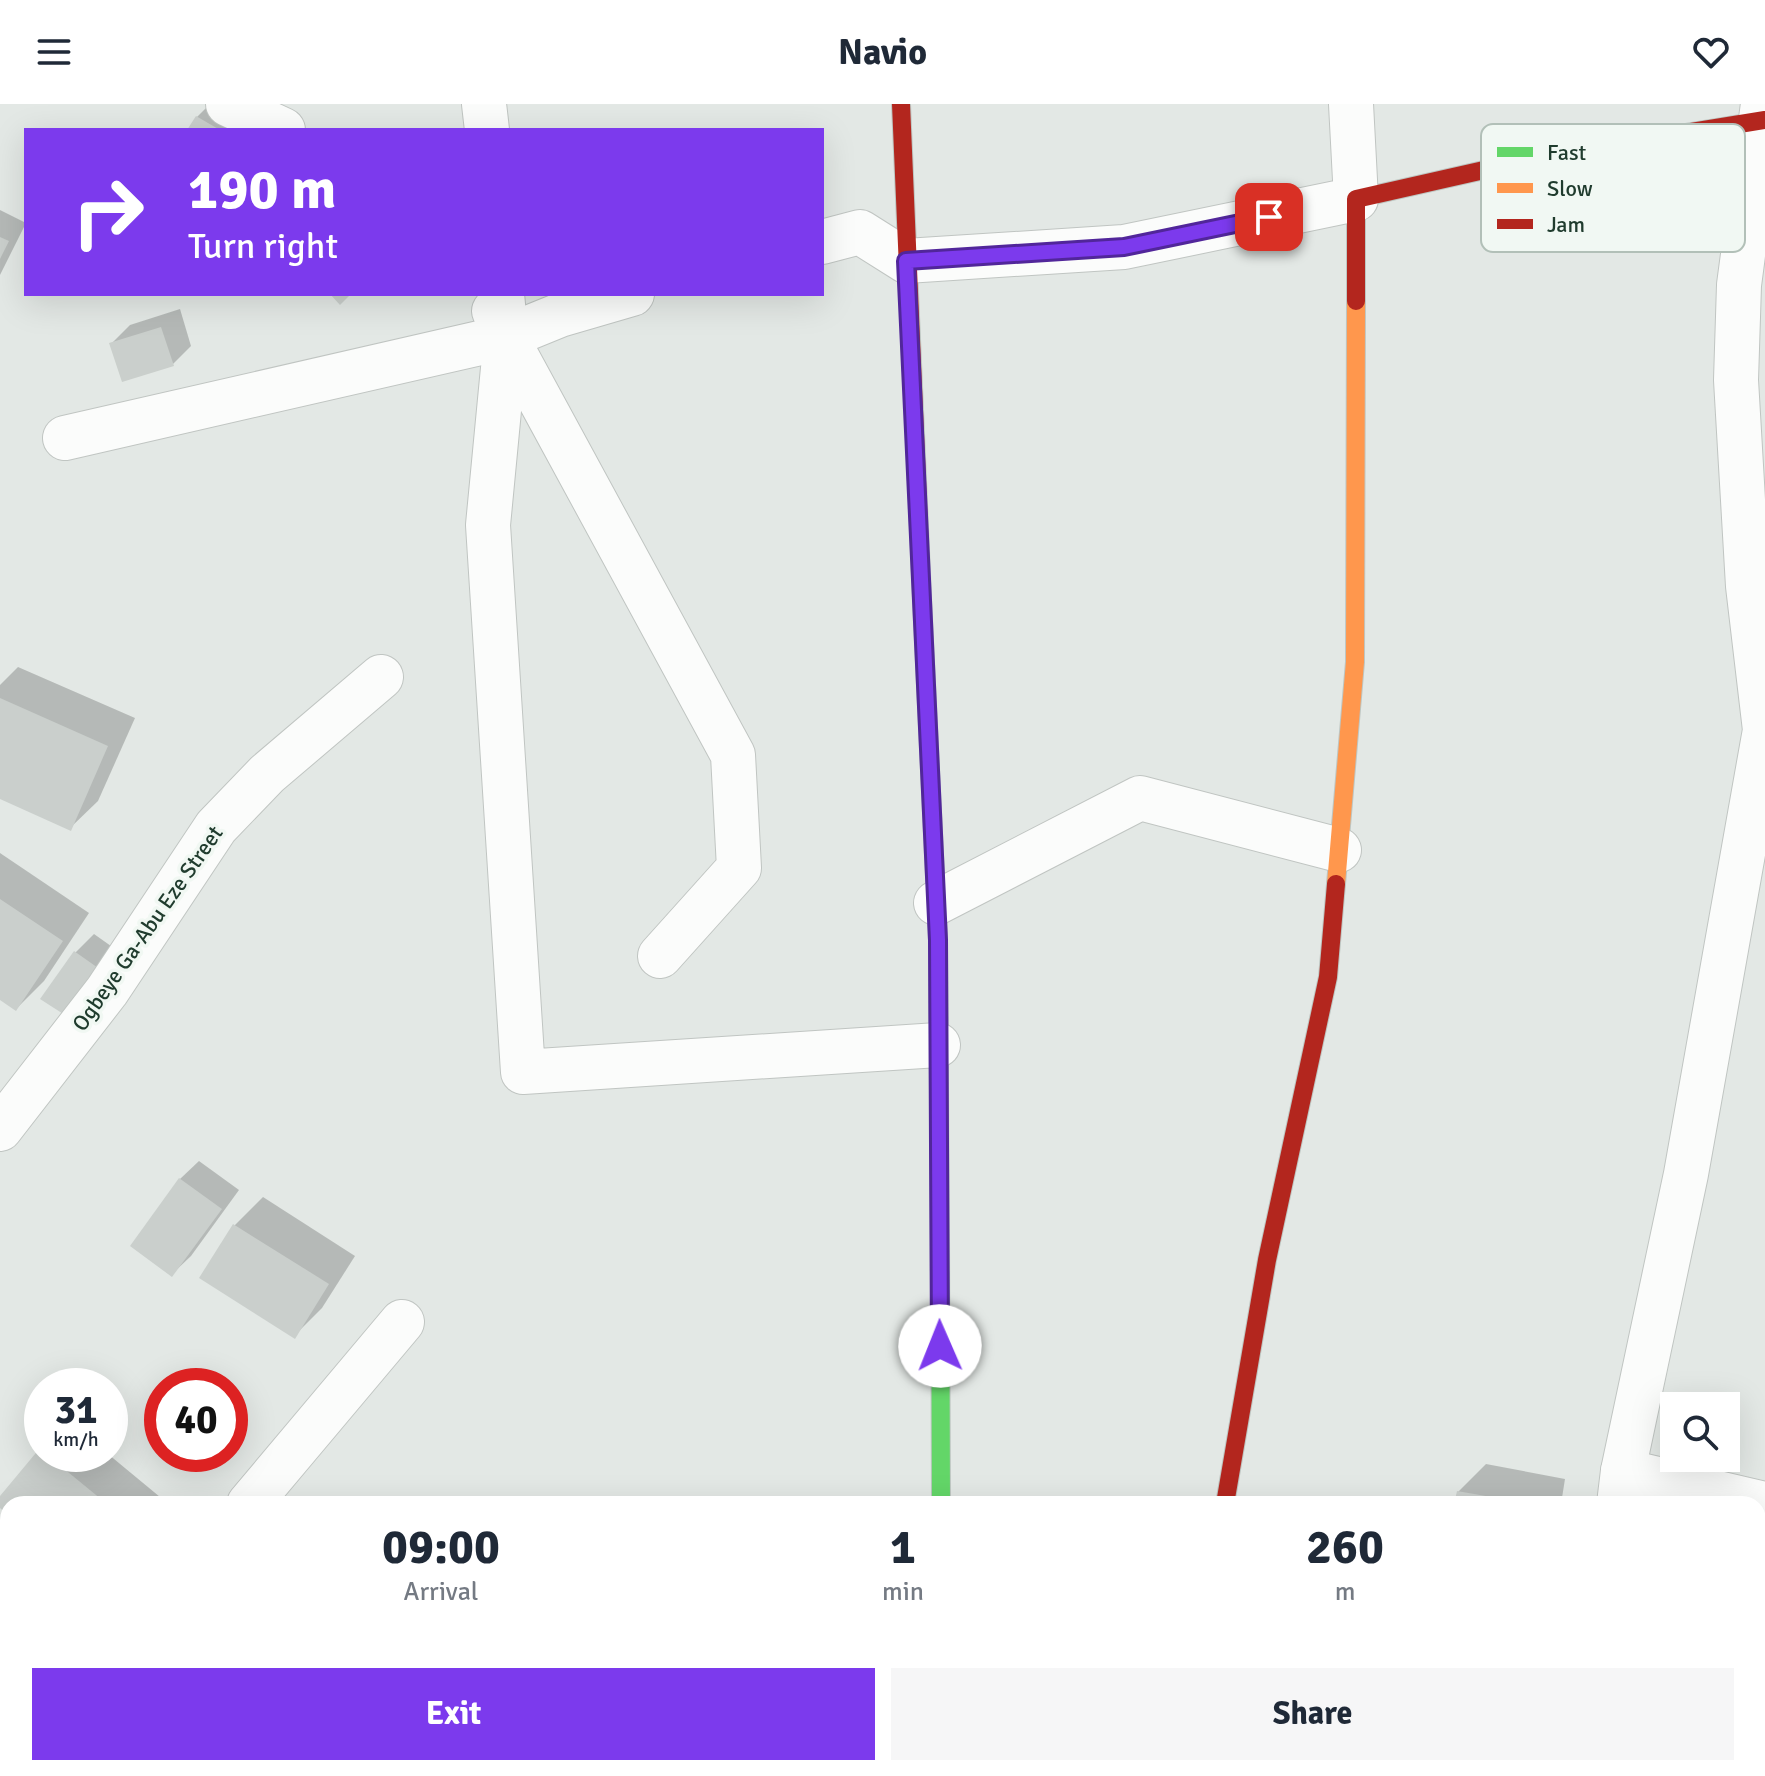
<!DOCTYPE html>
<style>
body{margin:0;font-family:Signika,sans-serif;background:#f6f6f7;color:#1f2937;height:100vh;display:flex;flex-direction:column;font-size:30px;white-space:nowrap}
*{box-sizing:border-box;margin:0}
p{font-size:26px;color:#747a83}
.icon{flex:none;width:44px;height:44px;fill:none;stroke:currentColor;stroke-width:2;stroke-linecap:round;stroke-linejoin:round}
.map{position:relative;flex:1;overflow:hidden}
.sheet{position:absolute;left:0px;top:1392px;width:1766px;height:280px;display:flex;flex-direction:column;background:#fff;border-radius:24px 24px 0 0;box-shadow:0 8px 32px #0002}
.sheet>*{flex:none}
.top-card{position:absolute;left:24px;top:24px;width:800px;height:168px;border-radius:0px;box-shadow:0 8px 32px #0002;background:#7c3aed;color:#fff;overflow:hidden}
.fabs{position:absolute;left:1660px;top:1288px;display:grid;gap:16px}
.fabs a{display:grid;place-items:center;width:80px;height:80px;border-radius:0px;background:#fff;box-shadow:0 8px 32px #0002;font-size:40px}
.speed{position:absolute;left:24px;top:1264px;display:flex;gap:16px;font-size:40px;font-weight:700;text-align:center}
.speed>*{display:grid;place-content:center;width:104px;height:104px;border-radius:50%;background:#fff;box-shadow:0 8px 32px #0002;line-height:1}
.speed small{font-size:20px;font-weight:400}
.speed .limit{border:12px solid #d22;background:#fff;color:#111}
.pin{position:absolute;display:grid;place-items:center;width:68px;height:68px;color:#fff;margin:-34px;border-radius:16px;box-shadow:0 4px 12px #0006}
.me{position:absolute;width:88px;margin:-44px;rotate:359deg;stroke-linejoin:round;filter:drop-shadow(0 0 6px #0008)}
.turn{display:flex;align-items:center;gap:28px;height:168px;padding:0 32px;font-size:36px}
.turn .icon{width:104px;height:104px;stroke-width:2.5}
.turn b{display:block;font-size:56px;line-height:68px}
.eta{display:flex;justify-content:space-evenly;align-items:center;height:136px;text-align:center}
.eta b{font-size:48px;font-weight:800;line-height:56px}
.action{display:flex;gap:16px;margin-top:auto;padding:16px 32px}
.action a{flex:1;height:92px;border-radius:0px;background:#7c3aed;color:#fff;font-size:32px;font-weight:800;line-height:92px;text-align:center}
.action a+a{background:#f6f6f7;color:#1f2937}
header{display:flex;justify-content:space-between;align-items:center;height:104px;padding:0 32px;background:#fff;font-size:36px;font-weight:800}
.map>svg:first-child{display:block}
</style>
<header><svg class="icon" aria-label="menu" viewBox="0 0 24 24"><path d="M4 6h16M4 12h16M4 18h16"/></svg>Navio<svg class="icon" aria-label="heart" viewBox="0 0 24 24"><path d="M12 20l-8-8c-3-5 5-10 8-4 3-6 11-1 8 4z"/></svg></header>
<div class="map">
<svg width="1765" height="1672" viewBox="0 0 1765 1672">
<rect width="100%" height="100%" fill="#e3e8e5"/>
<g fill="#0003">
<polygon points="210,0 270,26 190,26 197,13"/>
<polygon points="0,106 26,119 0,171"/>
<polygon points="180,205 191,242 173,260 111,240 130,221"/>
<polygon points="18,563 135,614 98,697 70,724 0,693 0,581"/>
<polygon points="0,749 89,809 44,877 16,905 0,894"/>
<polygon points="94,830 118,847 67,910 75,849"/>
<polygon points="199,1057 239,1086 191,1152 172,1170 180,1075"/>
<polygon points="263,1093 355,1152 322,1204 294,1232 201,1173 235,1121"/>
<polygon points="42,1345 42,1350 108,1350 160,1393 154,1400 8,1400 8,1408 0,1402 0,1395"/>
<polygon points="1486,1360 1565,1375 1561,1400 1456,1400 1458,1388"/>
<polygon points="610,1664 655,1664 653,1672 611,1672 617,1666"/>
</g>
<g fill="#cacfcc">
<polygon points="196,12 220,26 187,26"/>
<polygon points="0,133 9,137 0,155"/>
<polygon points="330,190 351,190 340,201"/>
<polygon points="161,223 174,262 122,278 109,239"/>
<polygon points="0,594 108,642 71,727 0,695"/>
<polygon points="0,795 63,837 16,907 0,896"/>
<polygon points="74,847 101,866 68,913 40,895"/>
<polygon points="179,1074 222,1105 172,1173 130,1142"/>
<polygon points="233,1120 329,1180 295,1235 199,1174"/>
<polygon points="40,1344 42,1350 46,1350 107,1400 8,1400 8,1411 0,1404 0,1392"/>
<polygon points="1457,1387 1520,1398 1519,1400 1454,1400"/>
<polygon points="605,1664 645,1664 644,1672 632,1672"/>
</g>
<g fill="none" stroke-linecap="round" stroke-linejoin="round">
<defs>
<g id="street">
<polyline points="228,0 283,26"/>
<polyline points="484,0 487,26"/>
<polyline points="822,138 860,128 906,157 1124,143 1356,95 1351,0"/>
<polyline points="502,190 506,233 488,421 523,968 938,941"/>
<polyline points="494,207 506,233 560,211 632,190"/>
<polyline points="506,233 733,651 739,764 660,852"/>
<polyline points="65,334 506,233"/>
<polyline points="936,799 1140,694 1339,746"/>
<polyline points="0,1025 107,887 216,723 267,670 381,573"/>
<polyline points="1623,1367 1686,1070 1765,626 1748,482 1736,276 1739,181 1763,0"/>
<polyline points="249,1400 402,1218"/>
<polyline points="1619,1400 1623,1367 1765,1400"/>
<polyline points="0,1516 8,1521"/>
<polyline points="114,1664 119,1672"/>
<polyline points="998,1664 1005,1672"/>
<polyline points="1178,1672 1179,1664"/>
<polyline points="1591,1672 1592,1664"/>
</g>
<polyline id="fast" points="940,1134 941,1400"/>
<g id="slow">
<polyline points="922,494 938,836 940,1134"/>
<polyline points="1336,780 1355,558 1356,197"/>
</g>
<g id="jam">
<polyline points="901,0 922,494"/>
<polyline points="1356,197 1356,95 1550,51 1765,16"/>
<polyline points="1225,1400 1267,1156 1328,873 1336,780"/>
</g>
</defs>
<use href="#street" stroke="#c0c5c2" stroke-width="46"/>
<use href="#fast" stroke="#bec6c2" stroke-width="20"/>
<use href="#slow" stroke="#bec6c2" stroke-width="20"/>
<use href="#jam" stroke="#bec6c2" stroke-width="20"/>
<use href="#street" stroke="#fbfcfb" stroke-width="44"/>
<use href="#fast" stroke="#63d668" stroke-width="18"/>
<use href="#slow" stroke="#ff974d" stroke-width="18"/>
<use href="#jam" stroke="#b3261e" stroke-width="18"/>
</g>
<g fill="none" stroke-linecap="round" stroke-linejoin="round">
<defs>
<polyline id="route" points="940,1242 938,836 906,157 1124,143 1269,113"/>
</defs>
<use href="#route" stroke="#51269a" stroke-width="20"/>
<use href="#route" stroke="#7c3aed" stroke-width="14"/>
</g>
<g text-anchor="middle" stroke-width="7" stroke-linejoin="round" paint-order="stroke">
<g font-size="22" fill="#203c2e" stroke="#f1f8f3">
<text transform="translate(147 824) rotate(-55)" y="8">Ogbeye Ga-Abu Eze Street</text>
</g>
</g>
<rect x="1481" y="20" width="264" height="128" rx="12" fill="#f1f8f3" stroke="#b2c0b8" stroke-width="2"/>
<rect x="1497" y="43" width="36" height="10" fill="#63d668"/>
<rect x="1497" y="79" width="36" height="10" fill="#ff974d"/>
<rect x="1497" y="115" width="36" height="10" fill="#b3261e"/>
<g font-size="22" fill="#203c2e">
<text x="1547" y="56">Fast</text>
<text x="1547" y="92">Slow</text>
<text x="1547" y="128">Jam</text>
</g>
</svg>
<div class="fabs">
<a><svg class="icon" aria-label="search" viewBox="0 0 24 24"><circle cx="10" cy="10" r="6"/><path d="M15 15l6 6"/></svg></a>
</div>
<div class="speed"><div>31<small>km/h</small></div><div class="limit">40</div></div>
<div class="pin" style="left:1269px;top:113px;background:#d93025"><svg class="icon" aria-label="arrive" viewBox="0 0 24 24"><path d="M6 21V4h12l-3 4 3 4H6"/></svg></div>
<svg class="me" style="left:940px;top:1242px" viewBox="-20 -20 40 40"><circle r="19" fill="#fff"/><path d="M0-13L10 11 0 6-10 11z" fill="#7c3aed"/></svg>
<div class="top-card">
<div class="turn"><svg class="icon" aria-label="right" viewBox="0 0 24 24"><path d="M7 20v-9h11M14 6l5 5-5 5"/></svg><div><b>190 m</b>Turn right</div></div>
</div>
<section class="sheet">
<div class="eta">
<div><b>09:00</b><p>Arrival</p></div>
<div><b>1</b><p>min</p></div>
<div><b>260</b><p>m</p></div>
</div>
<div class="action"><a>Exit</a><a>Share</a></div>
</section>
</div>
